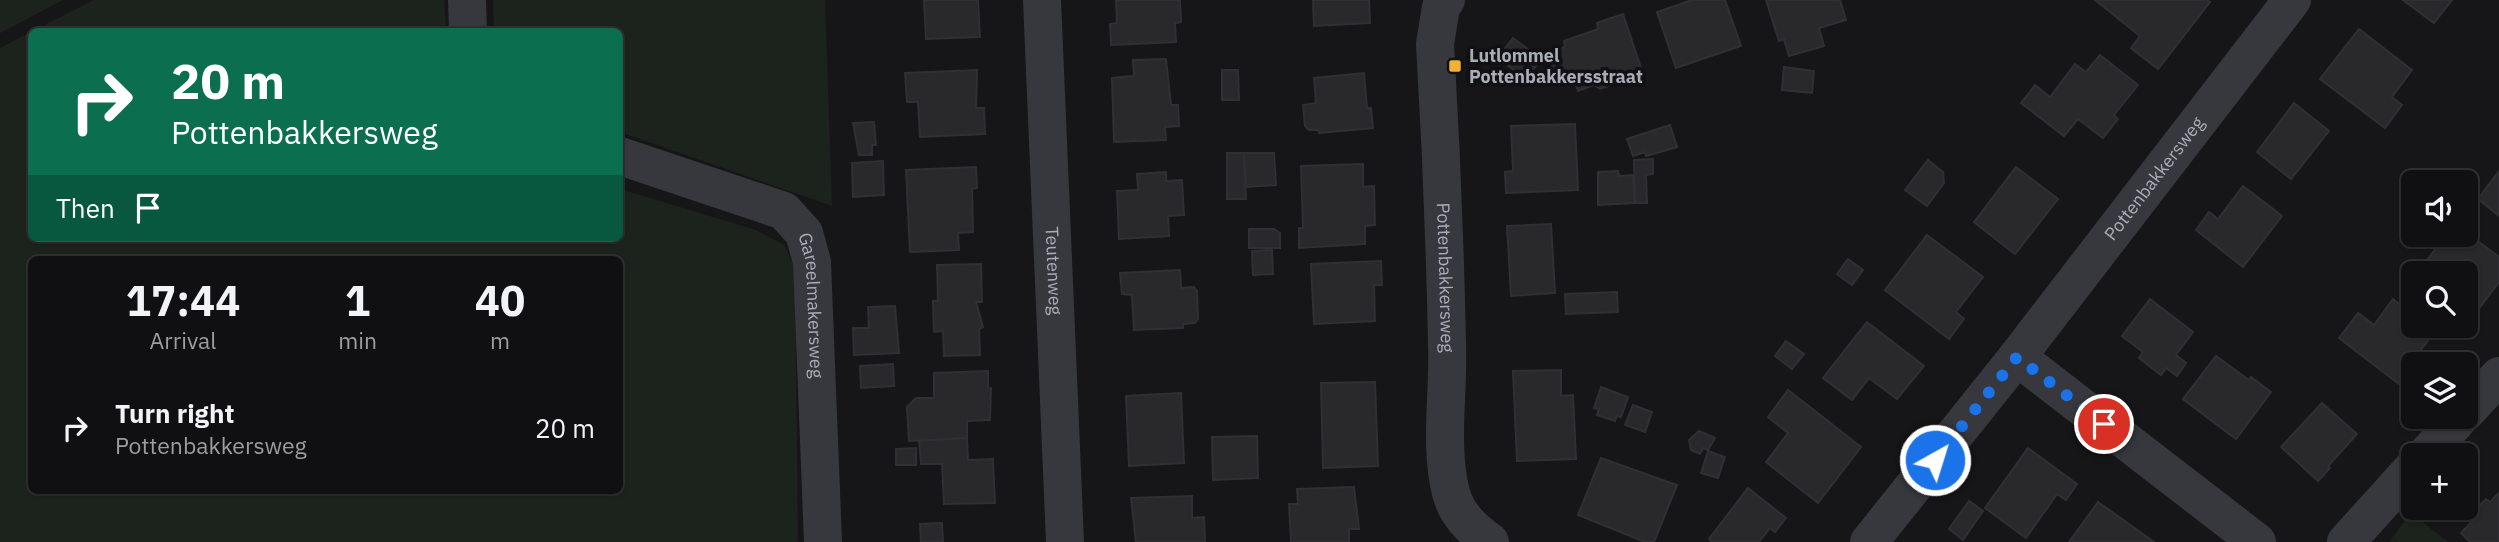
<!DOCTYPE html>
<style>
body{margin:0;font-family:"IBM Plex Sans",sans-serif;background:#19191b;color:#f1f3f6;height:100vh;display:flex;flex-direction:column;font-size:26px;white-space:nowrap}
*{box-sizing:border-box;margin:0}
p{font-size:23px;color:#9c9d9f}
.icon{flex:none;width:38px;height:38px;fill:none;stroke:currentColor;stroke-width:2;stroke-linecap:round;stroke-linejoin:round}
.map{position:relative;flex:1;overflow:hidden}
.side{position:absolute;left:28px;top:256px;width:595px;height:238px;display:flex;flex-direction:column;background:#101012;border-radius:10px;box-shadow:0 2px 5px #0004,0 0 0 2px #303032}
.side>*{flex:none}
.hud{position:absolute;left:28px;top:28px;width:595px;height:214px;border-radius:10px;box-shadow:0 2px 5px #0004,0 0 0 2px #303032;background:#0b6e4f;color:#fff;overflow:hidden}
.fabs{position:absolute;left:2401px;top:170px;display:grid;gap:14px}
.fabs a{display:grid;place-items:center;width:77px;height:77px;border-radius:10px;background:#101012;box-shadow:0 2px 5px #0004,0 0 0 2px #303032;font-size:35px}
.pin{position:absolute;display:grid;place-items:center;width:60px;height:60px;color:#fff;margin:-30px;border:4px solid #fff;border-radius:50%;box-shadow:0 2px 7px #0007}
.me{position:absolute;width:77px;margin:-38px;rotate:39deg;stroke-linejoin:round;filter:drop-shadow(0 0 5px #0008)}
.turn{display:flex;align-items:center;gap:24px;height:147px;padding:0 28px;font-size:32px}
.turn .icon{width:91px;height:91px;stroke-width:2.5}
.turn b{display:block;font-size:49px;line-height:60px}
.then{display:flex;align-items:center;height:66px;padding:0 28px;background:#0003;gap:14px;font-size:26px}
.eta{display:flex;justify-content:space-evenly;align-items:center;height:119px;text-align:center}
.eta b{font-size:42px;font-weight:700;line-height:49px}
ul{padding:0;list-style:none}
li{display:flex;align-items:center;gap:21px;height:105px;padding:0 28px}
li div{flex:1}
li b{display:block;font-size:26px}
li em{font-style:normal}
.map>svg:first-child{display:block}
</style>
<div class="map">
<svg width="2499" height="542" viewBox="0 0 2499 542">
<rect width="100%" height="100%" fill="#161618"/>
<g fill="#1c231d" fill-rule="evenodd">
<polygon points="0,0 63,0 0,33"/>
<polygon points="94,0 444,0 446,31 33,31"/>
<polygon points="493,0 825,0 832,206 620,132 620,32 494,31"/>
<path d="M31 32 32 238H620V189L756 230 784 245 795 267 798 542H0V48ZM32 259H620V490H32Z"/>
<polygon points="2411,513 2448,542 2389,542"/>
</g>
<g fill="#29292c" stroke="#303034" stroke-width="2">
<polygon points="924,0 978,0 980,37 926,39"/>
<polygon points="1116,0 1180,0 1181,22 1175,23 1176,42 1111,45 1110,24 1117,23"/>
<polygon points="1313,0 1369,0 1370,23 1314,26"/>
<polygon points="1692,0 1725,0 1741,46 1676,68 1657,12"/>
<polygon points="1766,0 1840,0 1846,20 1819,28 1824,46 1789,56 1784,39 1779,41"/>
<polygon points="2095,0 2207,0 2210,2 2158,69 2131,48 2140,36"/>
<polygon points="2403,0 2452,0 2434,23"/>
<polygon points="1623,14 1643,74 1600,89 1594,85 1578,91 1574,79 1559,84 1548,53 1565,47 1564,41 1598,29 1597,23"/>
<polygon points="2359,29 2412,70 2392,97 2402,105 2385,128 2320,79"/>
<polygon points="1513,38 1541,59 1526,79 1498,58"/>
<polygon points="2100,55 2138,85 2114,115 2118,119 2103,138 2078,119 2064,136 2021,103 2035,85 2050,97 2075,64 2086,72"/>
<polygon points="1166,59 1171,105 1178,105 1179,126 1165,127 1166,140 1114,142 1112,78 1134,76 1133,60"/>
<polygon points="1784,67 1814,71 1812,93 1782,90"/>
<polygon points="977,70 976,108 984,108 985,134 920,137 918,102 907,102 905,73"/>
<polygon points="1222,70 1238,70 1239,100 1222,100"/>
<polygon points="1364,73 1367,108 1371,108 1373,128 1319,133 1318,130 1309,130 1305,126 1303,105 1316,103 1314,78"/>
<polygon points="2294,103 2329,131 2291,179 2257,152"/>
<polygon points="874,122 876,145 872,145 872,155 859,155 853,123"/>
<polygon points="1575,124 1578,190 1506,193 1505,172 1513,171 1511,126"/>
<polygon points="1670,125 1677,147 1646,156 1645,152 1633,156 1627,139"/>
<polygon points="1227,153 1244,153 1246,199 1227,199"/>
<polygon points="1244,153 1274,153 1276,185 1246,187"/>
<polygon points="1653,159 1653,174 1646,175 1647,203 1635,203 1634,160"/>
<polygon points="1928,160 1943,172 1944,183 1927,206 1905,190"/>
<polygon points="883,161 884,195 853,197 852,163"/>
<polygon points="1363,164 1363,187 1374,186 1375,225 1365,226 1365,244 1299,248 1299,228 1303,228 1301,166"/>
<polygon points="976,167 977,188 972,189 973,232 958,233 959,250 910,252 906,170"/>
<polygon points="2016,167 2058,199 2015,254 1974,222"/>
<polygon points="1618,171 1619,176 1633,175 1635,203 1598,205 1598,172"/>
<polygon points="2499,171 2499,216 2478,199"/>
<polygon points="1166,172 1166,181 1182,180 1184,215 1168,216 1169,236 1119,239 1117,191 1138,190 1137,174"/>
<polygon points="2243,186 2282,216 2243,267 2196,230 2209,212 2218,219"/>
<polygon points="1551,224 1555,293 1511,296 1507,226"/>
<polygon points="1249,229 1274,229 1280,233 1280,248 1249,248"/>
<polygon points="2466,232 2499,257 2499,282 2471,319 2466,314 2466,273 2418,273 2446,234"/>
<polygon points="1927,235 1983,277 1956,312 1964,319 1949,339 1885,290"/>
<polygon points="1272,250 1273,274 1253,275 1252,251"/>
<polygon points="1848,259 1863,270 1852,285 1837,274"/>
<polygon points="1381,261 1382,285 1374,285 1375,321 1314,324 1311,264"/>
<polygon points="981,264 982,302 976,302 983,327 979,329 980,355 944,356 943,331 934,332 933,301 938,301 937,265"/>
<polygon points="1180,270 1181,288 1194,287 1197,291 1198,319 1195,323 1183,324 1183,328 1134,330 1132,295 1122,294 1120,273"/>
<polygon points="1617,292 1618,312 1566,314 1565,294"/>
<polygon points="2150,299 2193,332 2176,355 2186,363 2177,376 2166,368 2161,375 2139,358 2143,352 2122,336"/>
<polygon points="2393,299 2413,315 2413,326 2427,326 2435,331 2410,365 2413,373 2403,387 2339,338 2358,313 2374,325"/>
<polygon points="895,306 899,353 854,355 853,328 869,328 868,307"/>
<polygon points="1867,322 1924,366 1897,399 1869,378 1852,400 1823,378"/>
<polygon points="1786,341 1804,354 1792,369 1775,356"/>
<polygon points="2216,356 2249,380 2251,377 2271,392 2236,439 2183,399"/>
<polygon points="893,364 894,386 861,388 860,366"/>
<polygon points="1561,370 1561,396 1573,395 1576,459 1517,461 1513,371"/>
<polygon points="988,371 988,388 991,388 990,420 967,421 967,438 909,441 907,407 916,398 934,398 934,373"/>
<polygon points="1375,382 1378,466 1323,468 1321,383"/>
<polygon points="1601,387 1628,397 1621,417 1617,416 1615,421 1597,415 1599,409 1594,408"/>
<polygon points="1788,390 1861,447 1818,503 1766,462 1788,433 1768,417"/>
<polygon points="1181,393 1184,463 1129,466 1126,396"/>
<polygon points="2322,403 2357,434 2328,466 2330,468 2318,481 2281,447"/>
<polygon points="1633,405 1652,412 1645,432 1625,425"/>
<polygon points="1699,431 1715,438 1708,450 1703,448 1700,454 1691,450 1689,440"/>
<polygon points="1257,436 1258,478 1213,480 1212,437"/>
<polygon points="967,438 968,460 993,459 995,503 944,504 942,464 921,464 919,441"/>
<polygon points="916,448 916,465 896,465 896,449"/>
<polygon points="2028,448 2077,484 2066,500 2057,494 2026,538 1985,508"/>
<polygon points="1708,451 1725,457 1718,478 1701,473"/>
<polygon points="1601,458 1677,485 1654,542 1645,542 1578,515"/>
<polygon points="1354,487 1359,529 1349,529 1349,542 1291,542 1289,504 1298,504 1297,489"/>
<polygon points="1748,488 1786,518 1775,532 1770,528 1759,542 1712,542 1709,539"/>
<polygon points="2499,493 2499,542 2470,542 2461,533 2476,517 2472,513 2486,499 2490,502"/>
<polygon points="1192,496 1192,518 1204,517 1205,542 1136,542 1131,498"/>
<polygon points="1969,501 1983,511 1963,540 1949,529"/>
<polygon points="2098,502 2154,542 2069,542"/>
<polygon points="942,523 943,542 921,542 920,524"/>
</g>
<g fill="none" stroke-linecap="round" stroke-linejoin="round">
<g stroke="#37383d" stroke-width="38">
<polyline points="467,0 468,32"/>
<path id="s1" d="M1042 0 1065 542"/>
<path id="s2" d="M1446 0 1441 7 1435 44C1441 144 1445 244 1447 344 1449 392 1439 446 1451 493 1457 515 1472 529 1490 542"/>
<path id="s3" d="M620 156 784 211 804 233 812 262 823 542"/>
<polyline points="2017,357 2257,542"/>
<polyline points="2466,412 2499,376"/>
<polyline points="2426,455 2461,416"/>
<path id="s4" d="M1869 542 2017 357 2292 0"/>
<polyline points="2346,542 2413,468"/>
</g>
</g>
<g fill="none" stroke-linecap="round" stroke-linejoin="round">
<polyline stroke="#1a73e8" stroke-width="12" stroke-dasharray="0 21.6" points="1935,460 2017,357 2104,424"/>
</g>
<rect fill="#f2b134" stroke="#111113" stroke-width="2.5" x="1448" y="59" width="14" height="14" rx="3.5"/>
<g text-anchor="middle" stroke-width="7" stroke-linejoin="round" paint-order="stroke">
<g font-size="18" font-weight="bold" fill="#a8adb8" stroke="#111113" text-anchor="start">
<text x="1469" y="62">Lutlommel<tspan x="1469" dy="21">Pottenbakkersstraat</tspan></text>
</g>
<g font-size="18" fill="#a8adb8" stroke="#111113">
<text dy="6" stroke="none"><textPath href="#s4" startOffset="462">Pottenbakkersweg</textPath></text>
<text dy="6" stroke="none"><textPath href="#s1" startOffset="271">Teutenweg</textPath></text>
<text dy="6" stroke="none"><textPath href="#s2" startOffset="280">Pottenbakkersweg</textPath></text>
<text dy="6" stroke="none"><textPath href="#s3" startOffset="276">Gareelmakersweg</textPath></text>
</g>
</g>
</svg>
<div class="fabs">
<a><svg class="icon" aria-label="sound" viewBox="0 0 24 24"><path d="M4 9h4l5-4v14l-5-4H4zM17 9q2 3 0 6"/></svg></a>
<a><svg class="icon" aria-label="search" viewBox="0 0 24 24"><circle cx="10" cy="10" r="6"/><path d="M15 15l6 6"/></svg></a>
<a><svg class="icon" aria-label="layers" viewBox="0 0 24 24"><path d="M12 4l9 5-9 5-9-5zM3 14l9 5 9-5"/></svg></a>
<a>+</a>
</div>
<div class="pin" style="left:2104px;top:424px;background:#d93025"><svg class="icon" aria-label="arrive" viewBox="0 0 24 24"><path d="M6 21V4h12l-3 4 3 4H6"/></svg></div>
<svg class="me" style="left:1935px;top:460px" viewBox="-20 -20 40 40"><circle r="17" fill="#1a73e8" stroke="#fff" stroke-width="3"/><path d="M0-11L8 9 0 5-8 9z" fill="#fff"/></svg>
<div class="hud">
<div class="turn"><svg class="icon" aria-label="right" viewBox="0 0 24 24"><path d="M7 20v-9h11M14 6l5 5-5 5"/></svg><div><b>20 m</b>Pottenbakkersweg</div></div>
<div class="then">Then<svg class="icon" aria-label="arrive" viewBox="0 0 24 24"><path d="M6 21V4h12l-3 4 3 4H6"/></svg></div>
</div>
<section class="side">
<div class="eta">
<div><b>17:44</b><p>Arrival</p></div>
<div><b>1</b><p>min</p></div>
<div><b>40</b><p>m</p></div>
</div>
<ul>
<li><svg class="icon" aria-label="right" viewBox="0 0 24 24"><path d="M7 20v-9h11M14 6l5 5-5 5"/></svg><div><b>Turn right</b><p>Pottenbakkersweg</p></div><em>20 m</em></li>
</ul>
</section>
</div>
